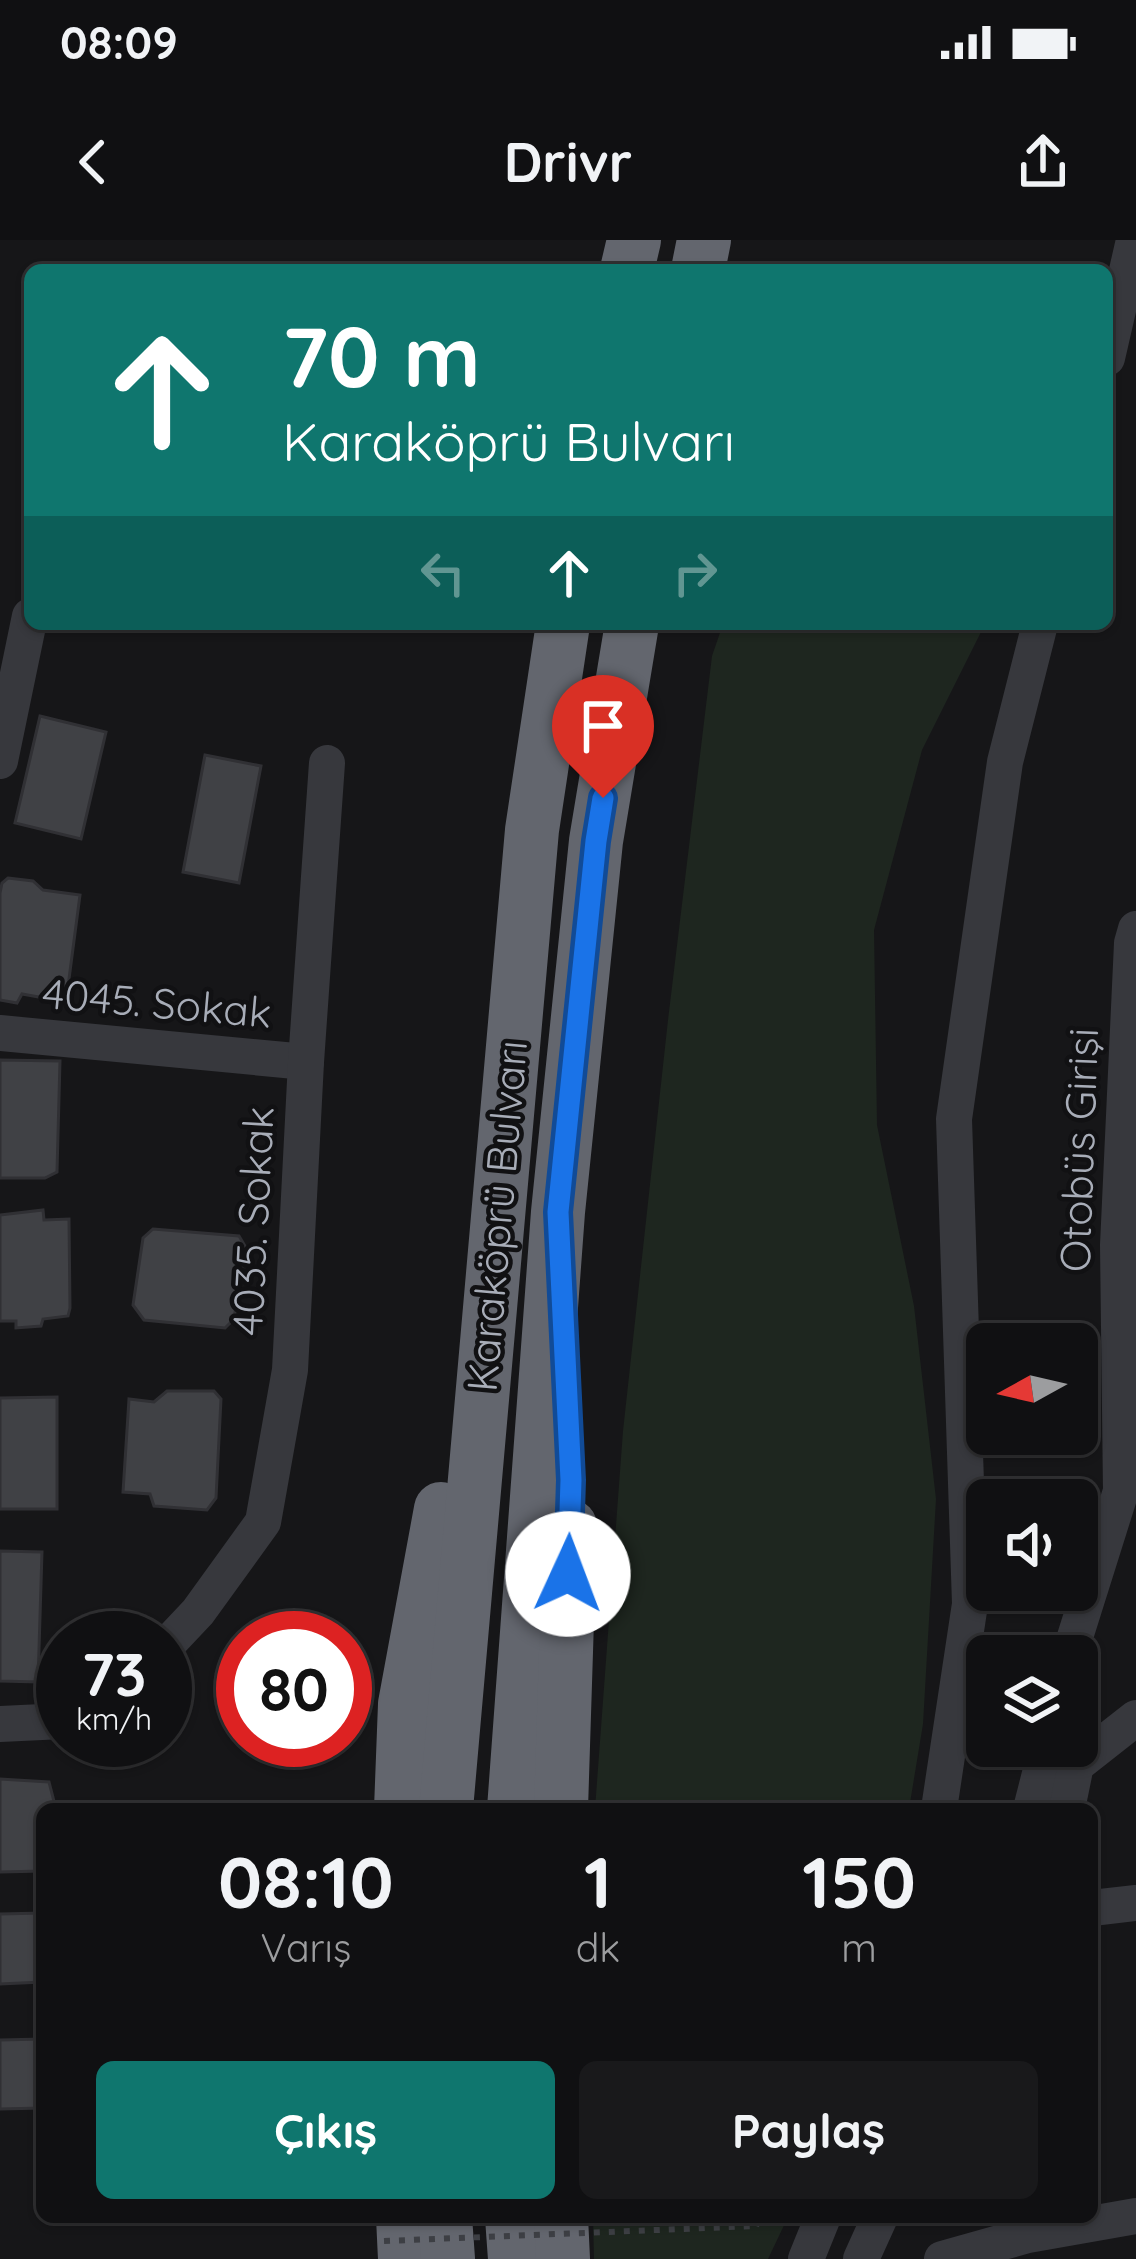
<!DOCTYPE html>
<html lang="tr">
<meta charset="utf-8">
<style>
body{margin:0;font-family:Quicksand,sans-serif;background:#19191b;color:#f1f3f6;height:100vh;display:flex;flex-direction:column;font-size:45px;white-space:nowrap}
*{box-sizing:border-box;margin:0}
p{font-size:39px;color:#9c9d9f}
.icon{flex:none;width:66px;height:66px;fill:none;stroke:currentColor;stroke-width:2;stroke-linecap:round;stroke-linejoin:round}
.map{position:relative;flex:1;overflow:hidden}
.drawer{position:absolute;left:36px;top:1563px;width:1062px;height:420px;display:flex;flex-direction:column;background:#101012;border-radius:18px;box-shadow:0 3px 9px #0004,0 0 0 3px #303032}
.drawer>*{flex:none}
.top-card{position:absolute;left:24px;top:24px;width:1089px;height:366px;border-radius:18px;box-shadow:0 3px 9px #0004,0 0 0 3px #303032;background:#0f766e;color:#fff;overflow:hidden}
.needle{width:78px;rotate:262deg}
.buttons{position:absolute;left:966px;top:1083px;display:grid;gap:24px}
.buttons a{display:grid;place-items:center;width:132px;height:132px;border-radius:18px;background:#101012;box-shadow:0 3px 9px #0004,0 0 0 3px #303032;font-size:60px}
.speed{position:absolute;left:36px;top:1371px;display:flex;gap:24px;font-size:60px;font-weight:700;text-align:center}
.speed>*{display:grid;place-content:center;width:156px;height:156px;border-radius:50%;background:#101012;box-shadow:0 3px 9px #0004,0 0 0 3px #303032;line-height:1}
.speed small{font-size:30px;font-weight:400}
.speed .limit{border:18px solid #d22;background:#fff;color:#111}
.pin{position:absolute;display:grid;place-items:center;width:102px;height:102px;color:#fff;margin:-123px -51px;border-radius:50% 50% 50% 0;rotate:-45deg;box-shadow:0 0 12px #0007}
.pin .icon{rotate:45deg}
.me{position:absolute;width:132px;margin:-66px;rotate:2deg;stroke-linejoin:round;filter:drop-shadow(0 0 9px #0008)}
.turn{display:flex;align-items:center;gap:42px;height:252px;padding:0 60px;font-size:54px}
.turn .icon{width:156px;height:156px;stroke-width:2.5}
.turn b{display:block;font-size:84px;line-height:102px}
.lanes{display:flex;align-items:center;height:114px;padding:0 60px;background:#0003;justify-content:center;gap:60px;direction:ltr}
.lanes .off{opacity:.35}
.eta{display:flex;justify-content:space-evenly;align-items:center;height:204px;text-align:center}
.eta b{font-size:72px;font-weight:700;line-height:84px}
.primary-button{display:flex;gap:24px;margin-top:auto;padding:24px 60px}
.primary-button a{flex:1;height:138px;border-radius:18px;background:#0f766e;color:#fff;font-size:48px;font-weight:700;line-height:138px;text-align:center}
.primary-button a+a{background:#19191b;color:#f1f3f6}
.status{display:flex;justify-content:space-between;align-items:center;height:84px;padding:0 60px;background:#101012;direction:ltr}
.status svg{height:33px;fill:currentColor}
header{display:flex;justify-content:space-between;align-items:center;height:156px;padding:0 60px;background:#101012;font-size:54px;font-weight:700}
.map>svg:first-child{display:block}
</style>
<div class="status"><b>08:09</b><svg viewBox="0 0 49 12"><path d="M0 12V9h3v3zM5 12V6h3v6zM10 12V3h3v9zM15 12V0h3v12zM26 1h20v11H26zM47 4h2v5h-2z"/></svg></div>
<header><svg class="icon" aria-label="back" viewBox="0 0 24 24"><path d="M15 5l-7 7 7 7"/></svg>Drivr<svg class="icon" aria-label="share" viewBox="0 0 24 24"><path d="M12 15V3M7 8l5-5 5 5M5 13v7h14v-7"/></svg></header>
<div class="map">
<svg width="1136" height="2019" viewBox="0 0 1136 2019">
<rect width="100%" height="100%" fill="#161618"/>
<g fill="#1e261f">
<polygon points="723,384 985,384 922,510 874,690 877,885 914,1066 936,1259 923,1484 909,1569 595,1569 623,1191 668,780 712,416"/>
<polygon points="593,1977 788,1977 768,2019 594,2019"/>
</g>
<g fill="#404145" stroke="#303034" stroke-width="3">
<polygon points="40,476 106,492 81,599 15,583"/>
<polygon points="205,515 261,526 239,643 183,632"/>
<polygon points="8,638 33,641 43,650 80,655 66,762 22,754 17,763 0,760 0,653 2,643"/>
<polygon points="0,820 60,821 57,932 45,938 0,938"/>
<polygon points="43,970 44,980 69,979 70,1068 68,1076 43,1079 41,1086 16,1088 16,1081 0,1081 0,975"/>
<polygon points="153,989 239,996 245,1006 234,1079 225,1088 144,1080 133,1065 143,998"/>
<polygon points="167,1151 214,1151 221,1159 216,1258 207,1270 154,1266 150,1254 123,1252 129,1159 154,1162"/>
<polygon points="57,1157 57,1269 0,1269 0,1158"/>
<polygon points="0,1311 42,1312 38,1442 0,1441"/>
<polygon points="0,1539 49,1542 56,1569 42,1569 42,1631 0,1632"/>
<polygon points="42,1673 42,1742 0,1744 0,1674"/>
<polygon points="42,1799 42,1868 0,1869 0,1800"/>
</g>
<g fill="none" stroke-linecap="round" stroke-linejoin="round">
<polyline stroke="#3d3f44" stroke-width="6" stroke-dasharray="6 9" stroke-linecap="butt" points="756,1986 760,1977"/>
<g stroke="#37383d" stroke-width="36">
<polyline points="1107,118 1134,0"/>
<polyline points="0,521 30,376"/>
<polyline points="0,793 306,822"/>
<polyline points="165,1407 198,1372 263,1282 290,1130 306,822 327,523"/>
<polyline points="1069,1416 1121,1251 1118,1005 1132,703 1136,689"/>
<polyline points="0,1484 63,1481"/>
<polyline points="939,1569 970,1364 954,879 1005,522 1040,384"/>
<polyline points="1031,1569 1047,1506"/>
<polyline points="1067,1569 1076,1525 1136,1478"/>
<polyline points="1092,1668 1136,1663"/>
<polyline points="806,2019 823,1977"/>
<polyline points="861,2019 880,1977"/>
<polyline points="942,2019 1028,1995 1136,1976"/>
</g>
<g stroke="#63666e" stroke-width="54">
<polyline points="627,30 634,0"/>
<polyline points="698,30 704,0"/>
<polyline points="401,1569 405,1464 441,1269"/>
<polyline points="446,1569 532,590 563,384"/>
<polyline points="514,1569 558,972 596,601 632,384"/>
<polyline points="561,1569 570,1286"/>
<polyline points="403,1977 405,2019"/>
<polyline points="445,1977 448,2019"/>
<polyline points="512,1977 515,2019"/>
<polyline points="561,1977 563,2019"/>
</g>
<polyline stroke="#3d3f44" stroke-width="6" stroke-dasharray="6 9" stroke-linecap="butt" points="384,2001 756,1986"/>
</g>
<g fill="none" stroke-linecap="round" stroke-linejoin="round">
<defs>
<polyline id="route" points="568,1334 571,1240 558,972 596,601 603,558"/>
</defs>
<use href="#route" stroke="#114b97" stroke-width="30"/>
<use href="#route" stroke="#1a73e8" stroke-width="21"/>
</g>
<g text-anchor="middle" stroke-width="9" stroke-linejoin="round" paint-order="stroke">
<g font-size="42" fill="#a8adb8" stroke="#111113">
<text transform="translate(157 763) rotate(5)" y="15">4045. Sokak</text>
<text transform="translate(1079 910) rotate(-88)" y="15">Otobüs Girişi</text>
<text transform="translate(497 976) rotate(-85)" y="15">Karaköprü Bulvarı</text>
<text transform="translate(253 981) rotate(-87)" y="15">4035. Sokak</text>
</g>
</g>
</svg>
<div class="buttons">
<a><svg class="needle" viewBox="-14 -14 28 28"><path d="M0-13l5 13h-10z" fill="#e53935"/><path d="M0 13l5-13h-10z" fill="#9c9d9f"/></svg></a>
<a><svg class="icon" aria-label="sound" viewBox="0 0 24 24"><path d="M4 9h4l5-4v14l-5-4H4zM17 9q2 3 0 6"/></svg></a>
<a><svg class="icon" aria-label="layers" viewBox="0 0 24 24"><path d="M12 4l9 5-9 5-9-5zM3 14l9 5 9-5"/></svg></a>
</div>
<div class="speed"><div>73<small>km/h</small></div><div class="limit">80</div></div>
<div class="pin" style="left:603px;top:558px;background:#d93025"><svg class="icon" aria-label="arrive" viewBox="0 0 24 24"><path d="M6 21V4h12l-3 4 3 4H6"/></svg></div>
<svg class="me" style="left:568px;top:1334px" viewBox="-20 -20 40 40"><circle r="19" fill="#fff"/><path d="M0-13L10 11 0 6-10 11z" fill="#1a73e8"/></svg>
<div class="top-card">
<div class="turn"><svg class="icon" aria-label="ahead" viewBox="0 0 24 24"><path d="M12 20V5M6 11l6-6 6 6"/></svg><div><b>70 m</b>Karaköprü Bulvarı</div></div>
<div class="lanes"><svg class="icon off" aria-label="left" viewBox="0 0 24 24"><path d="M17 20v-9H6M10 6l-5 5 5 5"/></svg><svg class="icon" aria-label="ahead" viewBox="0 0 24 24"><path d="M12 20V5M6 11l6-6 6 6"/></svg><svg class="icon off" aria-label="right" viewBox="0 0 24 24"><path d="M7 20v-9h11M14 6l5 5-5 5"/></svg></div>
</div>
<section class="drawer">
<div class="eta">
<div><b>08:10</b><p>Varış</p></div>
<div><b>1</b><p>dk</p></div>
<div><b>150</b><p>m</p></div>
</div>
<div class="primary-button"><a>Çıkış</a><a>Paylaş</a></div>
</section>
</div>
